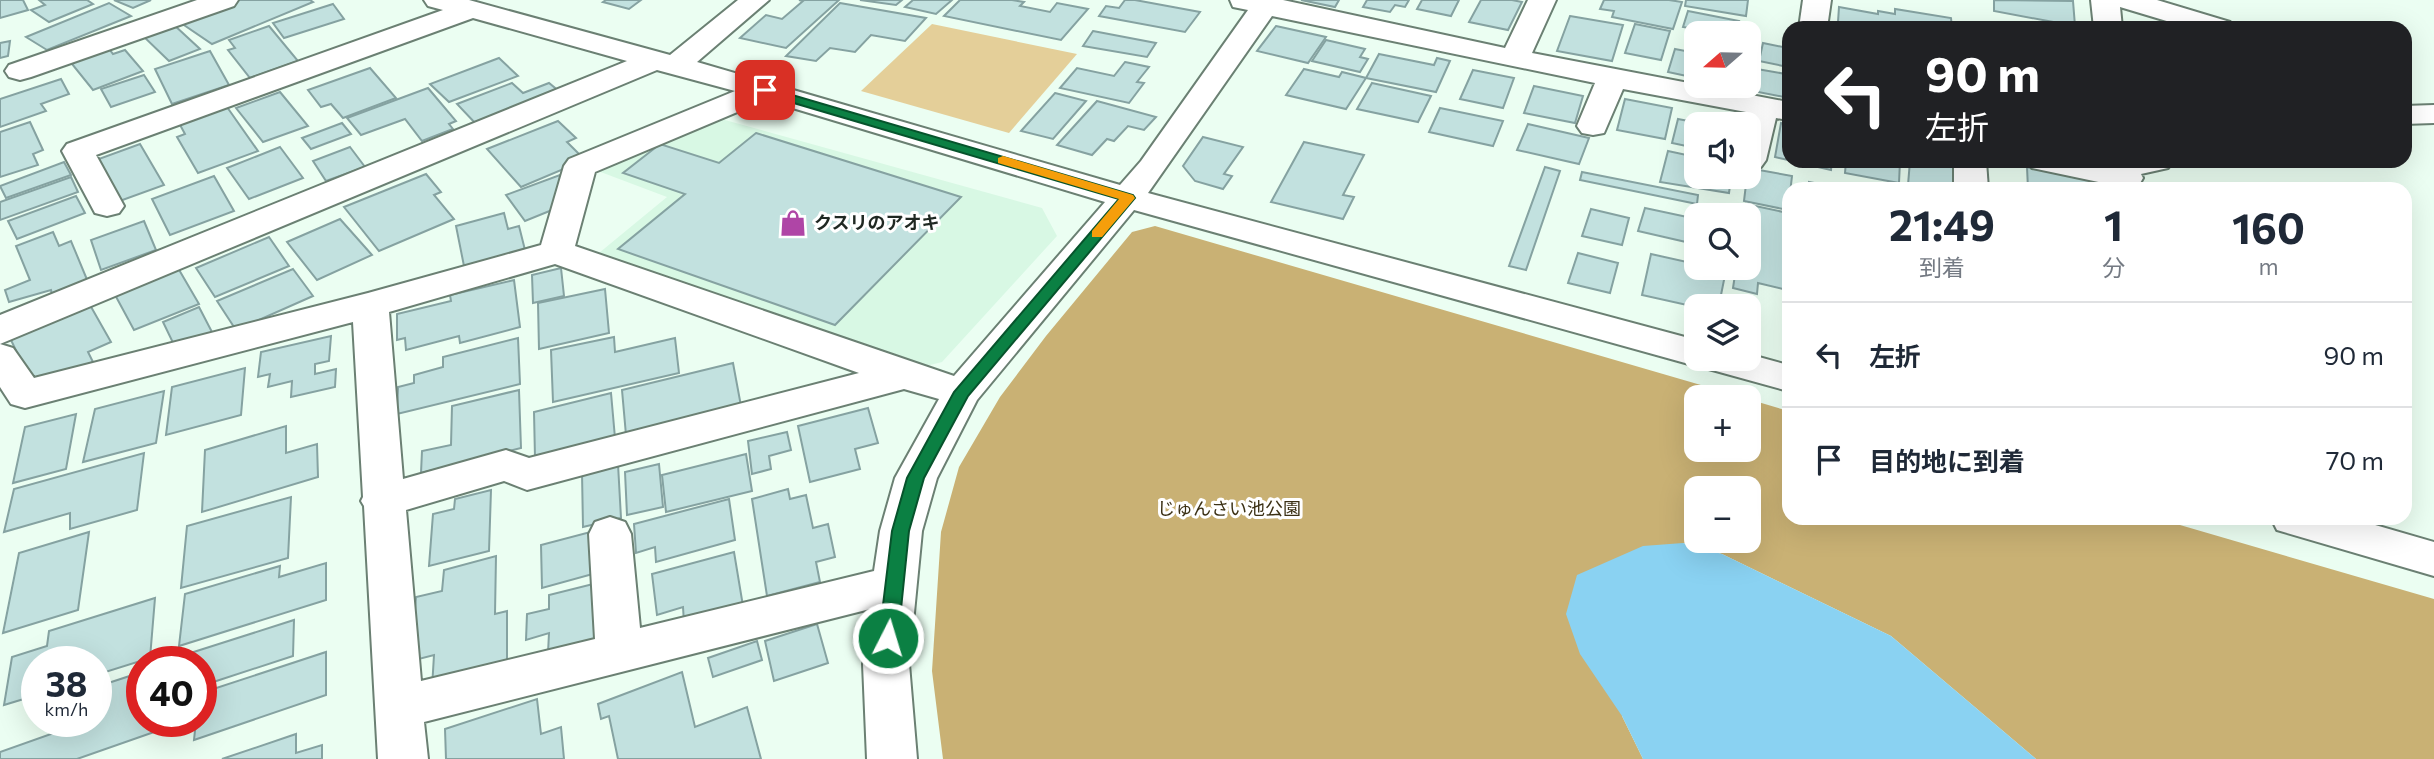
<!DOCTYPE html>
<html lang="ja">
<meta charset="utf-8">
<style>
body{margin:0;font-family:Commissioner,"Noto Sans JP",sans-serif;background:#f6f6f7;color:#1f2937;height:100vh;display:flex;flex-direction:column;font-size:26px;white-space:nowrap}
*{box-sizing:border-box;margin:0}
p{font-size:23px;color:#747a83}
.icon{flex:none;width:38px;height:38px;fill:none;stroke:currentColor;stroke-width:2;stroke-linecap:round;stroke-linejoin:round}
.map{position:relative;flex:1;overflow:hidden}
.drawer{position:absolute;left:1782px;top:182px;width:630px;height:343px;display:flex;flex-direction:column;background:#fff;border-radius:21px;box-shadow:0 7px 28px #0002}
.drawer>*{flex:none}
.hud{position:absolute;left:1782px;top:21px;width:630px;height:147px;border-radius:21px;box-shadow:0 7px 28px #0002;background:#202124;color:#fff;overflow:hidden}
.needle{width:46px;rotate:250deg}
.tools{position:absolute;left:1684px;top:21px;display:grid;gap:14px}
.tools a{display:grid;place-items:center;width:77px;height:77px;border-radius:14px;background:#fff;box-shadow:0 7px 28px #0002;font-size:35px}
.speed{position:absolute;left:21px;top:646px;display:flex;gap:14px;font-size:35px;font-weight:700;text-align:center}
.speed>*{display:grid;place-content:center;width:91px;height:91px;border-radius:50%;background:#fff;box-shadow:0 7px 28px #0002;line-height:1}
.speed small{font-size:18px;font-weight:400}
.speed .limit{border:10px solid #d22;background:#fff;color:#111}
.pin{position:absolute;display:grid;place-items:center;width:60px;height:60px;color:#fff;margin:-30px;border-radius:14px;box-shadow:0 4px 10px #0006}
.me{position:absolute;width:77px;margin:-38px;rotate:5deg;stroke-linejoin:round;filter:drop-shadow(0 0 5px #0008)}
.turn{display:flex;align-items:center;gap:24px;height:147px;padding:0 28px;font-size:32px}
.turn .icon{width:91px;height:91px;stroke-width:2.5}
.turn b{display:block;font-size:49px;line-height:60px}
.eta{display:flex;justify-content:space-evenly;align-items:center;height:119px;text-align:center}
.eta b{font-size:42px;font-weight:700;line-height:49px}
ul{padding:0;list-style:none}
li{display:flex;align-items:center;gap:21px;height:105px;padding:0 28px;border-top:2px solid #e0e1e3}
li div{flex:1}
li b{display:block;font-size:26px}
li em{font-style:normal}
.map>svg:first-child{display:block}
</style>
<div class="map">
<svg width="2434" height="759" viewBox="0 0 2434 759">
<rect width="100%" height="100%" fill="#ebfef2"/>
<polygon fill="#d8f8e4" points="714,117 1042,208 1057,236 942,362 922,367 599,253 667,197 590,168"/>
<polygon fill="#e4cf99" points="932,24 1077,54 1009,133 861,91"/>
<path fill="#c9b174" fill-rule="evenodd" d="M1155 226 1742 397H1696V450H1748V399L1788 411V518H2156L2434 599V759H2036L1891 636 1722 554 1683 543 1622 716 1643 759H943L932 671 941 532 959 467 1000 397 1046 336 1132 232ZM1696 488H1748V541H1696Z"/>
<polygon fill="#8ad2f2" points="1683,543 1722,554 1891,636 2036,759 1643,759 1622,716 1580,654 1566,614 1577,575 1643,546"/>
<g fill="#c2e1df" stroke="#85a2a1" stroke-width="2">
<polygon points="0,0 23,0 28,10 0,18"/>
<polygon points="39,0 87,0 93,4 49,22 31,10 45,5"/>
<polygon points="114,0 151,0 133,8"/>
<polygon points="239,0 310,0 313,2 212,44 181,23"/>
<polygon points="606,0 641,0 629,9 603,2"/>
<polygon points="799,0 839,0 786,48 740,38 766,15 782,19 803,1"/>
<polygon points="860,0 902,0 896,5"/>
<polygon points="913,0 952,0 936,14 905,7"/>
<polygon points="960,0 1012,0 1024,2 1020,6 1050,12 1057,3 1088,9 1061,40 944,16"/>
<polygon points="1125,0 1135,0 1200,12 1185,32 1099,16 1106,6 1119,8"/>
<polygon points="1301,0 1339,0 1335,7"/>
<polygon points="1367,0 1409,0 1405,7 1395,5 1390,12 1363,7"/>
<polygon points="1422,0 1459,0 1451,16 1417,9"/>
<polygon points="1481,0 1512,0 1522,2 1508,30 1469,22"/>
<polygon points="1604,0 1669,0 1682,2 1673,29 1612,17 1614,11 1600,9"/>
<polygon points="1686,0 1748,0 1746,16 1685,6"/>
<polygon points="1994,0 2073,1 2075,26 1994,11"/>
<polygon points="109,3 131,16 47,50 26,37"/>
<polygon points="840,3 926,18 905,41 871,35 855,52 830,48 816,61 786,56"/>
<polygon points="333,4 344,19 284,38 273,23"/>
<polygon points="1839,7 1878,14 1878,11 1895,14 1895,9 1951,18 1952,28 1874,28 1838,22"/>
<polygon points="1688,11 1739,21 1735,33 1718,33 1683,27"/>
<polygon points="1570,16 1623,25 1612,61 1557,51"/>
<polygon points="173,24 200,49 169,61 142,35"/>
<polygon points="1635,24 1670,31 1661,60 1625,53"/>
<polygon points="269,26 298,61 250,78 228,50 235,48 229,40"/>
<polygon points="1276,26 1326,37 1308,63 1257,51"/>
<polygon points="1093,31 1156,43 1147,57 1083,46"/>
<polygon points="1326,40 1365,49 1360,57 1368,59 1360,72 1312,61"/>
<polygon points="10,41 8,56 0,58 0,43"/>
<polygon points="1763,43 1788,48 1788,67 1759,61"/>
<polygon points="107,46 113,54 125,50 143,71 93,90 68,59"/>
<polygon points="1675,49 1696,53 1696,78 1668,72"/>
<polygon points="210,51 229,85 172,104 155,69"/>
<polygon points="1379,54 1434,65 1437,58 1450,61 1436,92 1366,78"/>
<polygon points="499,58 518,76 449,102 430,84"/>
<polygon points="1125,62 1149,67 1137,82 1144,83 1129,103 1060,88 1077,68 1114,76"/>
<polygon points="370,68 396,98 343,118 331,104 321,107 308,90"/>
<polygon points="1304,69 1339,77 1342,72 1366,78 1346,109 1286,95"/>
<polygon points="1757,69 1786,74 1784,97 1753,91"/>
<polygon points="1473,70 1514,78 1503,108 1460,99"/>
<polygon points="144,75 155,92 111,107 101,89"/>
<polygon points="61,79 69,94 41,104 46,111 0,127 0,99"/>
<polygon points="512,83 523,93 549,83 560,92 477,125 457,104"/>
<polygon points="1372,83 1431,96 1418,122 1357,109"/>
<polygon points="1534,86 1583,96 1575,123 1524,113"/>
<polygon points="428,88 456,121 449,124 453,129 422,141 405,119 361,135 347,118"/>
<polygon points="280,92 308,126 263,142 236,108"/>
<polygon points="1055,93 1086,101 1053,139 1021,131"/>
<polygon points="1625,99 1672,108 1665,139 1617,130"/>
<polygon points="1097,101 1156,117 1144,130 1128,126 1114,141 1107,139 1092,155 1057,145"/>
<polygon points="227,107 258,151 198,173 177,137 185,134 179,123"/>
<polygon points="1440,108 1503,121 1493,146 1429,132"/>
<polygon points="1678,119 1704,124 1696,124 1696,148 1672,143"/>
<polygon points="558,121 576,138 567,142 585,160 521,187 487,149"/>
<polygon points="30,122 43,150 33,154 38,165 0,177 0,132"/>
<polygon points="342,123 351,134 311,149 302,138"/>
<polygon points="1781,123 1788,125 1788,160 1775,157"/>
<polygon points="1528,124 1589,138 1579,164 1517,150"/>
<polygon points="756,133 961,197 835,325 618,249 685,194 623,173 660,144 719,163"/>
<polygon points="1203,137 1243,147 1224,174 1232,176 1223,189 1195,181 1183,166"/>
<polygon points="1304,142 1364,155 1343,195 1354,197 1343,219 1271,202"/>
<polygon points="140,144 164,185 117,202 96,160"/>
<polygon points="280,147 303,178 249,199 227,168"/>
<polygon points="350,147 365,167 326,181 313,161"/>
<polygon points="1668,151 1696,157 1696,177 1731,178 1729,193 1660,182"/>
<polygon points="1792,161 1832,161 1831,170"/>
<polygon points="1846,161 1900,161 1899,183 1845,173"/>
<polygon points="1910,161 1936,161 1962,167 1960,189 1924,189 1908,185"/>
<polygon points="64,162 71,175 6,198 0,186"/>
<polygon points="1545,167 1560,171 1526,270 1509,266"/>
<polygon points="2027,167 2093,180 2094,189 2028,189"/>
<polygon points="1748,168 1792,176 1788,210 1744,201"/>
<polygon points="1582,172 1698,195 1697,204 1580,180"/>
<polygon points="426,174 441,192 434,195 454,219 379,251 344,207"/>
<polygon points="560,175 557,208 525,221 506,195"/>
<polygon points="214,176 234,211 170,235 152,199"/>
<polygon points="71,177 78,192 0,220 0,202"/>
<polygon points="1809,182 1846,189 1809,189"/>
<polygon points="76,196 85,213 17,239 8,221"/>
<polygon points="1746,204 1788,213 1788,296 1787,290 1758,283 1757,294 1733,288 1736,268 1748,268"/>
<polygon points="1645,208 1692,218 1686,242 1638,231"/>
<polygon points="1591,209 1629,218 1622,245 1582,236"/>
<polygon points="504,213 508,229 519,226 526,254 465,271 456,226"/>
<polygon points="340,219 372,255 317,280 287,242"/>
<polygon points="144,221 156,250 101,270 91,240"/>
<polygon points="53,232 59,246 71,241 88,282 52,295 51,290 9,302 5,290 30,280 16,246"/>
<polygon points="269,237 289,266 215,297 196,268"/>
<polygon points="1578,253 1618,263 1610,293 1568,283"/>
<polygon points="1651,254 1696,264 1696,268 1726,270 1720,300 1702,296 1701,306 1696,307 1642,295"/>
<polygon points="178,268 199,304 134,330 114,293"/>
<polygon points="561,268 564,296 533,303 532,275"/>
<polygon points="293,269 313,296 236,330 217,301"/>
<polygon points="514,280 520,327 460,343 459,336 406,350 405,338 397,340 397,314 451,301 450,295"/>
<polygon points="605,289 609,333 539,349 538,303"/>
<polygon points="90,305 111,342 88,352 93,362 34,388 10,338"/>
<polygon points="199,307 213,334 176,349 163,322"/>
<polygon points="331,336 329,361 315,364 315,374 336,369 335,387 291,397 292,381 268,387 270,374 258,377 261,352"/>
<polygon points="614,337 615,352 675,338 679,373 553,402 551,350"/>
<polygon points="518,338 520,384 397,414 398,387 414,383 414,375 443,367 443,357"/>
<polygon points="733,363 741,406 626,435 622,390"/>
<polygon points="245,368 241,415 166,435 172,387"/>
<polygon points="519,390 521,448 421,473 422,451 451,445 452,406"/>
<polygon points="164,391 156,443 83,462 95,409"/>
<polygon points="611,393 615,438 535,458 534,412"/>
<polygon points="868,408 878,443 855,449 860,469 810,482 798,426"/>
<polygon points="76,414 66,469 13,483 25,427"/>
<polygon points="286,426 286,453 317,444 318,477 202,512 205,450"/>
<polygon points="787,432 791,450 769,456 771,469 752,474 748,441"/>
<polygon points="144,453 137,510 70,529 70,513 4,532 14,489"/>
<polygon points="746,454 752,491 666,512 662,475"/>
<polygon points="618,464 621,518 583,527 582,473"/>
<polygon points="659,464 663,507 627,515 625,472"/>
<polygon points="788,489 790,499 806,495 813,528 828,524 835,557 816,562 820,582 767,596 752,499"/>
<polygon points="491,490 489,551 429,566 433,514 454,509 455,499"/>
<polygon points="291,497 288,558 181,588 187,526"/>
<polygon points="729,499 735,540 656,562 655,547 636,553 634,524"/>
<polygon points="598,530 600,572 542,588 541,545"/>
<polygon points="89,532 78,610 3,633 19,553"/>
<polygon points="734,552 743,606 684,623 683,607 657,615 652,574"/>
<polygon points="496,556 495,614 507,611 507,668 432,688 434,655 411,661 416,597 442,591 444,570"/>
<polygon points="326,563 326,600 179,646 185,594 280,566 279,577"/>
<polygon points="601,582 603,639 548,653 549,633 526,640 527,614 549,609 549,595"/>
<polygon points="155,598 150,658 96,675 96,662 37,662 37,695 4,705 12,657 47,646 49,631"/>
<polygon points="294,620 293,656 201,686 201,662 181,662 181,656"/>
<polygon points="817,624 828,663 774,681 765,641"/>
<polygon points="757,641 762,660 713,677 708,658"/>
<polygon points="326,652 326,695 194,740 196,721 201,721 201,693"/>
<polygon points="142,672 142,721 157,721 157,731 77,759 0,759 0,752 68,728 69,721 96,721 96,687"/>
<polygon points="682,672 695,727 747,707 761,759 618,759 609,716 601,719 598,704"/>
<polygon points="537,699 541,734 561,727 564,759 446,759 445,729"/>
<polygon points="296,734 296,753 322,745 322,759 222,759"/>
</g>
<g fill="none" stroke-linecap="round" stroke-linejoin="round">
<defs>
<g id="minor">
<polygon points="197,0 238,0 234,6 31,77 20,80 9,77 5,71 9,65"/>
<path d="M424 0H469L670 55 738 0H769L697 62 1120 185 1141 161 1248 10 1233 7 1230 0H1283L1505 48 1528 0H1556L1532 53 1788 102V120L1776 118 1766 160 1761 167 1748 169V124H1743L1746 112 1623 89 1604 133 1593 135 1582 133 1577 126 1595 83 1272 16 1148 193 1696 340V359H1748V354L1788 365V391L1705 368 1702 364 1696 366 1134 210 977 400 937 478 922 531 909 664 917 759H867L863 664 870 609 424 722 428 759H378L364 506 361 501 363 497 353 322 25 408 11 404 0 387V344L13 348 34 378 368 293 541 245 564 166 569 159 735 91 657 70 0 344V315L627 61 473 18 96 155 124 206 119 213 107 216 95 213 62 151 67 144 443 10 428 6ZM766 100 1105 202 954 376 575 246 595 172ZM555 264 859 373 529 458 506 450 403 479 389 312ZM904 389 939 399 895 478 880 531 874 571 640 628 631 534 625 522 610 517 595 522 589 534 595 639 421 681 406 510 504 481 527 490Z"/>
<polygon points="1803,0 1831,0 1827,28 1799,28"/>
<polygon points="2091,0 2157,0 2230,22 2234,28 2190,28 2120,7 2122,28 2094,28"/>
<polygon points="2434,105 2434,123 2404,124 2404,106"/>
<polygon points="1954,161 1986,161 1988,189 1954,189"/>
<polygon points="2027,161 2091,161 2113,165 2116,161 2173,161 2168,168 2141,174 2143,178 2139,185 2127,188 2032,168"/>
<polygon points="2271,518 2351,518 2434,542 2434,576 2277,530"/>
</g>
</defs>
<use href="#minor" stroke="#6b8073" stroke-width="4"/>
<use href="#minor" fill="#fff" fill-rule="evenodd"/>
</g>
<polygon fill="#0b8043" stroke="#07532c" stroke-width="2" points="765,87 1133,195 1135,198 968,396 924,478 909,531 898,638 895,644 888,646 882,644 879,638 892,531 907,478 954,392 1119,199 760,93 758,90"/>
<polygon fill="#f59e0b" points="1003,156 1133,195 1135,198 1102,237 1092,237 1092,231 1119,199 998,163 998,158"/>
<defs>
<symbol id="shop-bare" viewBox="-9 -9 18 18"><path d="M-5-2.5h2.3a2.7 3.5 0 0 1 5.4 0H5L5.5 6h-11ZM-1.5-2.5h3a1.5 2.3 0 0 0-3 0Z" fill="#af45a6" stroke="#fff" stroke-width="2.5" paint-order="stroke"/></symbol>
</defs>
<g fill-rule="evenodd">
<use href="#shop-bare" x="774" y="204" width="38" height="38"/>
</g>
<g text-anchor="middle" stroke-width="6" stroke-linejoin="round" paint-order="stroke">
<g font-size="18" font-weight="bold" fill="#1f2822" stroke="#fff" text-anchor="start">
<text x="814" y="229">クスリのアオキ</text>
</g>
<g font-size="18" fill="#3b3014" stroke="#fff">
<text x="1229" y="515">じゅんさい池公園</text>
</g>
</g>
</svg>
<div class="tools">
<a><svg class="needle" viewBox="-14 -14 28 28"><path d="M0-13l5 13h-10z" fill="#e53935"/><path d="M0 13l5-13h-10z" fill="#747a83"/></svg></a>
<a><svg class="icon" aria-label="sound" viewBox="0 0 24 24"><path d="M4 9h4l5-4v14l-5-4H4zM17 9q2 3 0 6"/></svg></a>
<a><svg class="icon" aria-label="search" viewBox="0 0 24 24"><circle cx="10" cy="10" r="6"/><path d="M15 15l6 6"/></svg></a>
<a><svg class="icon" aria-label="layers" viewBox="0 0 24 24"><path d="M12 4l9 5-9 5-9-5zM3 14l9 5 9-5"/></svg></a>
<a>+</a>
<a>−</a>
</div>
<div class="speed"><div>38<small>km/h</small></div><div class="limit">40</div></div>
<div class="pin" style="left:765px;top:90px;background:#d93025"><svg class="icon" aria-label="arrive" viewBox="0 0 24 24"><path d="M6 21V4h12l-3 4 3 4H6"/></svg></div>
<svg class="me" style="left:888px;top:638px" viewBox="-20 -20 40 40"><circle r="17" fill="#0b8043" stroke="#fff" stroke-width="3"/><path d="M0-11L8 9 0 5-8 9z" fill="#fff"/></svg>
<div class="hud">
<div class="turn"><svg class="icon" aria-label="left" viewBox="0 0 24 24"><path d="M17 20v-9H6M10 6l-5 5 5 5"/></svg><div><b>90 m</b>左折</div></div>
</div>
<section class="drawer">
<div class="eta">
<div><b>21:49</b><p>到着</p></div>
<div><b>1</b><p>分</p></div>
<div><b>160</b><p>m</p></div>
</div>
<ul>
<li><svg class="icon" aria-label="left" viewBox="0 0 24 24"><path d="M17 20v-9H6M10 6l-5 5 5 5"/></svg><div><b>左折</b></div><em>90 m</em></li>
<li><svg class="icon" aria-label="arrive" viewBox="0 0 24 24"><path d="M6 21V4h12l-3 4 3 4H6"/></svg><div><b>目的地に到着</b></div><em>70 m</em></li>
</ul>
</section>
</div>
